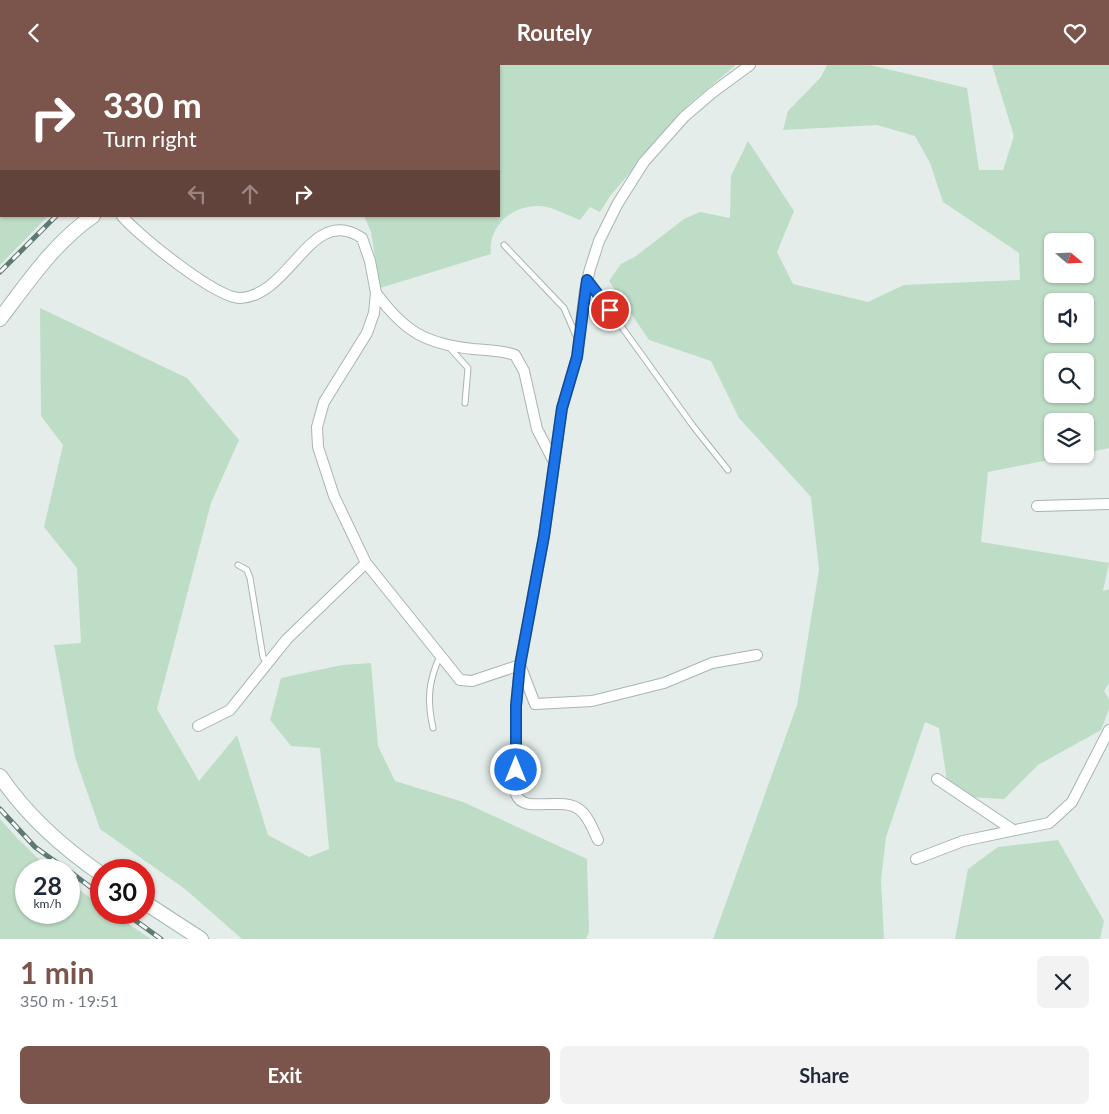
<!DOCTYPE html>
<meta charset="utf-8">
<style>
body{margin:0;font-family:Lato,sans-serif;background:#f2f2f3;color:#1f2937;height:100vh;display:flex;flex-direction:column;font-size:19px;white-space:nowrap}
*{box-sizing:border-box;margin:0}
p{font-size:16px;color:#747a83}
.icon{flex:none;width:28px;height:28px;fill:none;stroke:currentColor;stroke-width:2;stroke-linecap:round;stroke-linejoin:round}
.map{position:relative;height:874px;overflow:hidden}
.side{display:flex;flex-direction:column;background:#fff;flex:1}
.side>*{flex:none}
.top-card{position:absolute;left:0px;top:0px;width:500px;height:152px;box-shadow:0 1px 4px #0004;background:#7b544b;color:#fff;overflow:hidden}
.needle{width:32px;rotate:109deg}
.controls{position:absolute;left:1044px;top:168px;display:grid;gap:10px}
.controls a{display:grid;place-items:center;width:50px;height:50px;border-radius:8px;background:#fff;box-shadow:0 1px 4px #0004;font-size:25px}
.speed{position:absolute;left:15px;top:794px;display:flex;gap:10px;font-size:25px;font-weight:700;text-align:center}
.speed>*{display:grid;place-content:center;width:65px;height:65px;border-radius:50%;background:#fff;box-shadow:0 1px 4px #0004;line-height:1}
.speed small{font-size:12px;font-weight:400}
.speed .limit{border:8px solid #d22;background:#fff;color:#111}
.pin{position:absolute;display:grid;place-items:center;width:42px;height:42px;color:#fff;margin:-21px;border:2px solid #fff;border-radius:50%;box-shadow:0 1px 5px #0007}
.me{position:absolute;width:55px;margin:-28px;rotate:0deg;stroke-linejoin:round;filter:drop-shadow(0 0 4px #0008)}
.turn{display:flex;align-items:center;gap:18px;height:105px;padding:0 20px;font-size:22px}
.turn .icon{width:65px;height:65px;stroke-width:2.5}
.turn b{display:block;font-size:35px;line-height:42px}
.lanes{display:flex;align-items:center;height:48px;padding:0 20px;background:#0003;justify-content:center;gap:25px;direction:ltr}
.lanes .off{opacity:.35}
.round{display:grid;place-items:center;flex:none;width:52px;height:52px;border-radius:8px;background:#f2f2f3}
.overview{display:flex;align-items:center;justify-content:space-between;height:85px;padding:0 20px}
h1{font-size:30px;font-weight:700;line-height:38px;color:#7b544b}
.cta{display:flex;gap:10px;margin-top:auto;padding:10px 20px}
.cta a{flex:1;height:58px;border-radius:8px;background:#7b544b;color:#fff;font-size:20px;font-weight:700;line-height:58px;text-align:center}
.cta a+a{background:#f2f2f3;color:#1f2937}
header{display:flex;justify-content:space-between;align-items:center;height:65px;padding:0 20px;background:#7b544b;color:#fff;font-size:22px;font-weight:700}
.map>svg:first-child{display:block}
</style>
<header><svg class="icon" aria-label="back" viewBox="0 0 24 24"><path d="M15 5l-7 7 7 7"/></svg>Routely<svg class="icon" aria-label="heart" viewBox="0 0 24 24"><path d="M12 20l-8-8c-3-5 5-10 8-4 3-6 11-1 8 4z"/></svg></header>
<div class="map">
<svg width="1109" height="874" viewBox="0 0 1109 874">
<rect width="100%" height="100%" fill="#e4ede9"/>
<g fill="#beddc7" fill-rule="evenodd">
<polygon points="0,0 173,0 1,1 1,151 48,151 0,200"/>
<path d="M440 0H736L688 40 610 131 600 147 590 142 580 155C570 151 558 145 547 142 517 136 487 159 491 189L380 223 371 167 364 151H499V1H438Z"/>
<path d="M827 0H870L967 23 979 105H1003L1014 71 992 0H1109V383L1085 388V356H1052V389H1079L988 407 981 477 1109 498 1103 526 1109 524V618L1104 626 1109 634V644L1101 665 1038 700 1004 734 967 732 947 716 939 663 925 657 886 772 881 815 884 874H713L797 640 819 505 811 432 739 353 711 296 649 275 609 216 621 199 636 191 684 154 700 147 730 153 731 111 748 76 794 146 777 187 793 219 868 237 904 220 1020 215 1019 188 943 137 930 98 915 71 877 60 783 65 788 46 821 12ZM1052 176H1085V209H1052ZM1052 236H1085V269H1052ZM1052 296H1085V329H1052Z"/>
<polygon points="40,243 187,313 239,375 211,438 157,644 199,716 237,670 268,770 309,792 329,784 320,683 291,681 270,655 281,613 342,600 371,598 378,681 395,716 463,737 587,794 589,867 586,874 242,874 185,824 100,764 75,692 54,580 81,578 77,503 44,462 63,380 41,351"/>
<polygon points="0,754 16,772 50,805 26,805 26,848 69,848 69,818 101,840 101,848 112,848 151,874 0,874"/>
<polygon points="1058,775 1104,856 1100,874 955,874 968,804 998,782"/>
</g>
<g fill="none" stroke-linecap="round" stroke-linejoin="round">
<defs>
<g id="lane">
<polyline points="504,180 564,243 577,273"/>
<polyline points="588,215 693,361 728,405"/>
<polyline points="448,281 468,303 465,338"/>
<polyline points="238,500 247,505 250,513 263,592 267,598"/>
<path d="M433 663C427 636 428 617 440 591"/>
</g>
<g id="street">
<path d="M122 151C139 171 216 233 240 233 291 231 311 138 362 173L370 196 376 228 374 248 367 268 324 337 317 362 318 382 334 431 366 498 460 615 472 616 520 600 535 639 592 636 664 618 712 598 757 590"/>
<path d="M376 228C404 266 425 279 473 284 487 285 501 285 515 290L524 306 537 364 554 397"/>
<polyline points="1037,441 1109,439"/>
<polyline points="198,661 230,645 287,574 366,498"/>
<polyline points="937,714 1013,765"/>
<path d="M598 775C593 765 589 752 580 745 562 730 523 750 516 729V641L520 600 544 471 562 343 577 292 585 225 590 204 599 176 618 138 644 97 684 52 712 28 750 0"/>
<polyline points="916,794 963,776 1049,758 1072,737 1109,665"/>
</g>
<g id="secondary">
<polyline points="247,1 247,0"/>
<path d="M0 254C28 217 54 178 93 151"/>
<path d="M0 711C27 751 62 782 101 809"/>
<polyline points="144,837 201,874"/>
</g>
</defs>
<use href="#lane" stroke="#a7b5b0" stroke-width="7"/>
<use href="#street" stroke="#a7b5b0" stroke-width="12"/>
<use href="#secondary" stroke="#a3b8b1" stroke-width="16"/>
<use href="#lane" stroke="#fff" stroke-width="5"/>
<use href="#street" stroke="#fff" stroke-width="10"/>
<use href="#secondary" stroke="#fff" stroke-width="14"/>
<defs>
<g id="rail">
<polyline points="179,1 179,0"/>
<polyline points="0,207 56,151"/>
<polyline points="0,744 35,782 67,805"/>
<polyline points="69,806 101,830"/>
<polyline points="125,848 161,874"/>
</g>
</defs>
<use href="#rail" stroke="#5f7973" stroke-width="5"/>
<use href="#rail" stroke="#f5f9f7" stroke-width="3" stroke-dasharray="9" stroke-linecap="butt"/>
</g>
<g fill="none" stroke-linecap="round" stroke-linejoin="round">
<defs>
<polyline id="route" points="516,705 516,641 520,600 544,471 562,343 577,292 587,215 610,245"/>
</defs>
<use href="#route" stroke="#114b97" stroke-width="12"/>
<use href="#route" stroke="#1a73e8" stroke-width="9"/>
</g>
</svg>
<div class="controls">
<a><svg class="needle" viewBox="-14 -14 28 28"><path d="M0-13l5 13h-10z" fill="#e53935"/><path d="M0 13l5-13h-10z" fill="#747a83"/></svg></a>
<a><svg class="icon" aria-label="sound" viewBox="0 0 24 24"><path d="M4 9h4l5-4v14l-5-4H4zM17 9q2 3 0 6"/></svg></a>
<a><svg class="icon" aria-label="search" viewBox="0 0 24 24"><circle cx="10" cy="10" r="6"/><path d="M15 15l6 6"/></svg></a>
<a><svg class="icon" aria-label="layers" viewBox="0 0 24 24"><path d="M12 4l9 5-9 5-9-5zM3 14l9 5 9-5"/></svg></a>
</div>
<div class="speed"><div>28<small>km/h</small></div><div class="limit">30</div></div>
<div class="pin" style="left:610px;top:245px;background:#d93025"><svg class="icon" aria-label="arrive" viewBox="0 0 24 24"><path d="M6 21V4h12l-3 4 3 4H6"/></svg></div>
<svg class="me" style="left:516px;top:705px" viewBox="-20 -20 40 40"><circle r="17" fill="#1a73e8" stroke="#fff" stroke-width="3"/><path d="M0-11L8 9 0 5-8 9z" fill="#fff"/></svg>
<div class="top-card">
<div class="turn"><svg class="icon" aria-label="right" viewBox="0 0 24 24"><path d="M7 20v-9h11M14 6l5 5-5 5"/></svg><div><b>330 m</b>Turn right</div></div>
<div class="lanes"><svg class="icon off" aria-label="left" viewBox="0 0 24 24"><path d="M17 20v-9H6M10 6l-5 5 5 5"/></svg><svg class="icon off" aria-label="ahead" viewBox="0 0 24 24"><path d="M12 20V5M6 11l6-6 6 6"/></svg><svg class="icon" aria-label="right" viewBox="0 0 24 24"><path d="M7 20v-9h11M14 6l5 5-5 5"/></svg></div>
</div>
</div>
<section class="side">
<div class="overview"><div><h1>1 min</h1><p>350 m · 19:51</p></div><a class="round"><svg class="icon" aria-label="close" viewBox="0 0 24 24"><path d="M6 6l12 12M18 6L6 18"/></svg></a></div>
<div class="cta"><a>Exit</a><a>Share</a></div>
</section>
